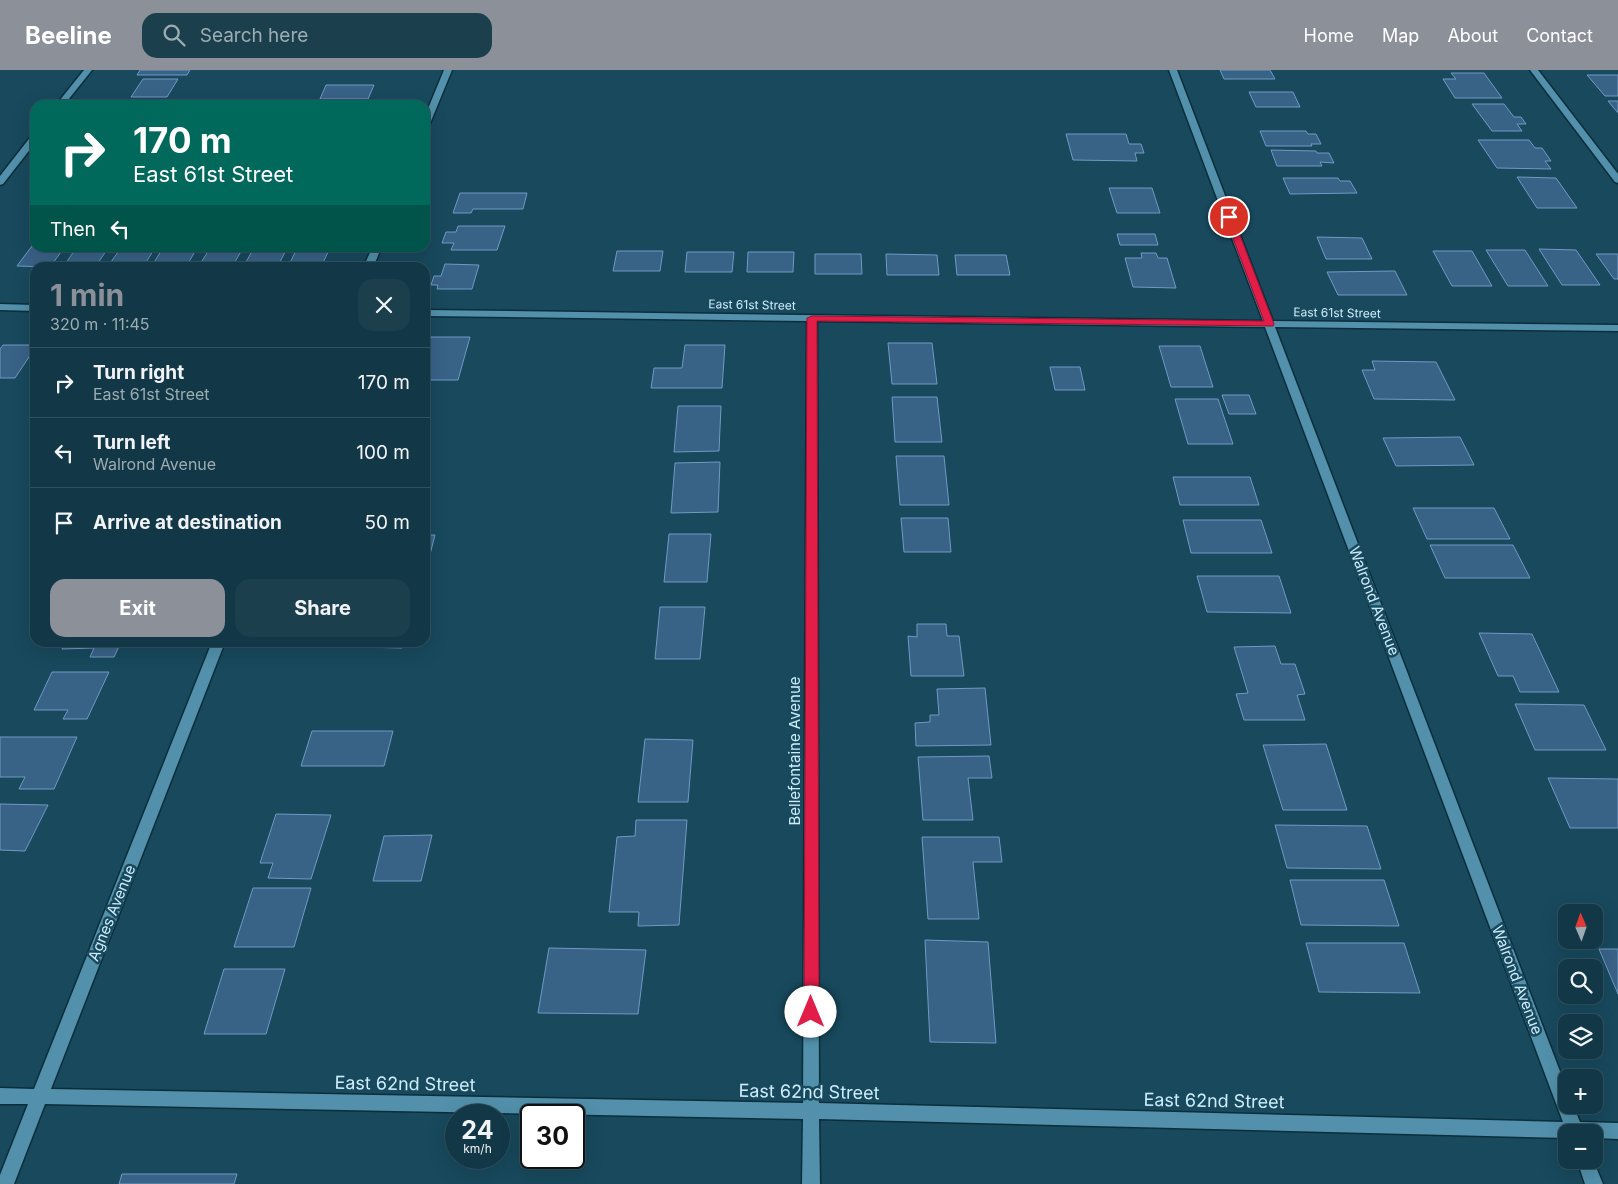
<!DOCTYPE html>
<meta charset="utf-8">
<style>
body{margin:0;font-family:Inter,sans-serif;background:#1b3f4d;color:#f1f3f6;height:100vh;display:flex;flex-direction:column;font-size:19px;white-space:nowrap}
*{box-sizing:border-box;margin:0}
p{font-size:16px;color:#9cacb3}
.icon{flex:none;width:28px;height:28px;fill:none;stroke:currentColor;stroke-width:2;stroke-linecap:round;stroke-linejoin:round}
.map{position:relative;flex:1;overflow:hidden}
.panel{position:absolute;left:30px;top:192px;width:400px;height:385px;display:flex;flex-direction:column;background:#123746;border-radius:15px;box-shadow:0 5px 20px #0002,0 0 0 1px #31515f}
.panel>*{flex:none}
.guide{position:absolute;left:30px;top:30px;width:400px;height:152px;border-radius:15px;box-shadow:0 5px 20px #0002,0 0 0 1px #31515f;background:#00695c;color:#fff;overflow:hidden}
.needle{width:32px;rotate:358deg}
.tools{position:absolute;left:1558px;top:834px;display:grid;gap:10px}
.tools a{display:grid;place-items:center;width:45px;height:45px;border-radius:10px;background:#123746;box-shadow:0 5px 20px #0002,0 0 0 1px #31515f;font-size:25px}
.speed{position:absolute;left:445px;top:1034px;display:flex;gap:10px;font-size:25px;font-weight:700;text-align:center}
.speed>*{display:grid;place-content:center;width:65px;height:65px;border-radius:50%;background:#123746;box-shadow:0 5px 20px #0002,0 0 0 1px #31515f;line-height:1}
.speed small{font-size:12px;font-weight:400}
.speed .limit{border:2px solid #111;border-radius:8px;background:#fff;color:#111}
.pin{position:absolute;display:grid;place-items:center;width:42px;height:42px;color:#fff;margin:-21px;border:2px solid #fff;border-radius:50%;box-shadow:0 1px 5px #0007}
.me{position:absolute;width:55px;margin:-28px;rotate:0deg;stroke-linejoin:round;filter:drop-shadow(0 0 4px #0008)}
.turn{display:flex;align-items:center;gap:18px;height:105px;padding:0 20px;font-size:22px}
.turn .icon{width:65px;height:65px;stroke-width:2.5}
.turn b{display:block;font-size:35px;line-height:42px}
.then{display:flex;align-items:center;height:48px;padding:0 20px;background:#0003;gap:10px;font-size:19px}
.round{display:grid;place-items:center;flex:none;width:52px;height:52px;border-radius:15px;background:#1b3f4d}
.head{display:flex;align-items:center;justify-content:space-between;height:85px;padding:0 20px}
h1{font-size:30px;font-weight:700;line-height:38px;color:#8c9099}
.cta{display:flex;gap:10px;margin-top:auto;padding:10px 20px}
.cta a{flex:1;height:58px;border-radius:15px;background:#8c9099;color:#fff;font-size:20px;font-weight:700;line-height:58px;text-align:center}
.cta a+a{background:#1b3f4d;color:#f1f3f6}
ul{padding:0;list-style:none}
li{display:flex;align-items:center;gap:15px;height:70px;padding:0 20px;border-top:1px solid #31515f}
li div{flex:1}
li b{display:block;font-size:19px}
li em{font-style:normal}
header{display:flex;align-items:center;gap:30px;box-sizing:border-box;height:70px;padding:0 25px;background:#8c9099;color:#fff}
header strong{font-size:24px}
nav{display:flex;gap:28px;margin-inline-start:auto;font-size:18px}
.search{width:350px;height:45px;background:#1b3f4d;display:flex;align-items:center;gap:12px;box-sizing:border-box;padding:0 18px;border-radius:15px;color:#9cacb3;font-size:19px}
.map>svg:first-child{display:block}
</style>
<header>
<strong>Beeline</strong>
<div class="search"><svg class="icon" aria-label="search" viewBox="0 0 24 24"><circle cx="10" cy="10" r="6"/><path d="M15 15l6 6"/></svg>Search here</div>
<nav><a>Home</a><a>Map</a><a>About</a><a>Contact</a></nav>
</header>
<div class="map">
<svg width="1618" height="1114" viewBox="0 0 1618 1114">
<rect width="100%" height="100%" fill="#18495d"/>
<g fill="#396287" stroke="#709ac3">
<polygon points="140,0 190,0 187,5 137,5"/>
<polygon points="1220,0 1270,0 1275,9 1224,9"/>
<polygon points="1451,3 1484,3 1502,28 1455,28 1443,9 1456,9"/>
<polygon points="1587,5 1618,5 1618,26 1605,26"/>
<polygon points="143,9 178,9 167,27 131,27"/>
<polygon points="326,15 374,15 368,29 320,29"/>
<polygon points="1249,22 1293,22 1300,37 1256,37"/>
<polygon points="1608,31 1618,31 1618,43"/>
<polygon points="114,34 167,34 114,35"/>
<polygon points="1472,34 1504,34 1514,47 1521,47 1526,54 1517,54 1522,61 1492,61"/>
<polygon points="1260,61 1306,61 1308,64 1316,64 1321,74 1311,74 1312,76 1266,76"/>
<polygon points="1066,64 1126,64 1129,74 1141,74 1144,83 1135,83 1137,91 1073,90"/>
<polygon points="1478,70 1529,70 1535,78 1542,78 1551,91 1545,91 1551,99 1497,98"/>
<polygon points="1271,80 1316,81 1317,83 1329,83 1334,93 1320,92 1322,96 1277,96"/>
<polygon points="1517,107 1556,108 1577,138 1537,138"/>
<polygon points="1283,108 1338,108 1340,111 1350,111 1357,123 1290,124"/>
<polygon points="1109,118 1152,118 1160,143 1117,143"/>
<polygon points="460,123 527,123 523,139 473,139 471,143 453,143"/>
<polygon points="458,156 505,156 497,180 451,180 454,173 442,173 446,162 456,162"/>
<polygon points="1117,164 1155,164 1158,175 1120,175"/>
<polygon points="1317,167 1362,168 1372,189 1326,189"/>
<polygon points="35,172 35,178 64,178 50,197 17,196"/>
<polygon points="76,178 108,178 96,196 64,196"/>
<polygon points="121,178 155,178 143,197 108,196"/>
<polygon points="163,178 197,178 186,197 151,197"/>
<polygon points="210,178 243,178 232,197 199,196"/>
<polygon points="254,178 287,178 277,198 243,197"/>
<polygon points="297,178 330,178 321,197 288,197"/>
<polygon points="1539,179 1576,180 1600,215 1562,215"/>
<polygon points="1486,180 1525,180 1548,216 1508,216"/>
<polygon points="617,181 663,181 660,201 613,201"/>
<polygon points="1433,181 1472,181 1492,216 1452,216"/>
<polygon points="687,182 734,182 732,202 685,202"/>
<polygon points="748,182 794,182 793,202 747,202"/>
<polygon points="1141,183 1156,183 1158,188 1167,188 1176,218 1133,217 1125,188 1142,188"/>
<polygon points="815,184 861,184 862,204 815,204"/>
<polygon points="886,184 937,185 939,205 887,205"/>
<polygon points="1596,184 1618,184 1618,209 1614,209"/>
<polygon points="955,185 1006,185 1010,205 957,205"/>
<polygon points="445,194 479,195 472,219 437,219 438,215 431,215 434,206 441,206"/>
<polygon points="1395,201 1407,225 1338,225 1327,202"/>
<polygon points="431,267 470,267 458,310 425,310 425,287"/>
<polygon points="888,273 932,273 937,314 892,314"/>
<polygon points="3,275 35,275 35,278 15,308 0,308 0,279"/>
<polygon points="685,275 725,275 722,318 651,318 654,298 682,298"/>
<polygon points="1159,276 1200,276 1213,317 1171,317"/>
<polygon points="1372,291 1436,292 1455,330 1374,329 1362,300 1375,300"/>
<polygon points="1050,297 1080,297 1085,320 1055,320"/>
<polygon points="1222,325 1249,325 1256,344 1229,344"/>
<polygon points="892,327 937,327 942,372 895,372"/>
<polygon points="1175,329 1218,329 1233,374 1188,374"/>
<polygon points="678,336 721,336 719,381 674,382"/>
<polygon points="1460,367 1474,395 1396,396 1383,368"/>
<polygon points="896,386 944,386 949,435 900,435"/>
<polygon points="720,392 718,442 671,443 675,393"/>
<polygon points="1173,407 1250,407 1259,435 1180,435"/>
<polygon points="1413,438 1494,438 1510,469 1427,469"/>
<polygon points="901,448 948,448 951,482 904,482"/>
<polygon points="1183,450 1261,450 1272,483 1191,483"/>
<polygon points="669,464 711,464 707,512 664,512"/>
<polygon points="425,465 435,465 427,496 425,496"/>
<polygon points="1430,475 1513,475 1530,508 1445,508"/>
<polygon points="1197,506 1279,506 1291,543 1207,542"/>
<polygon points="660,537 705,537 700,589 655,589"/>
<polygon points="917,554 946,554 947,566 959,566 964,606 911,606 908,566 917,567"/>
<polygon points="1479,563 1532,564 1559,622 1520,622 1513,606 1498,606"/>
<polygon points="65,572 121,572 114,587 90,587 94,578 62,579"/>
<polygon points="317,572 403,572 402,578 315,576"/>
<polygon points="1275,576 1281,594 1295,594 1305,624 1297,625 1305,650 1244,650 1236,624 1248,623 1234,577"/>
<polygon points="52,602 109,602 87,649 63,649 68,640 34,640"/>
<polygon points="985,618 991,675 916,676 915,653 930,652 930,645 939,645 937,619"/>
<polygon points="1515,634 1584,635 1606,680 1535,680"/>
<polygon points="312,661 393,661 384,696 301,696"/>
<polygon points="0,667 77,667 54,719 19,719 25,707 0,707"/>
<polygon points="645,669 693,670 688,732 638,732"/>
<polygon points="1326,674 1347,740 1283,740 1263,675"/>
<polygon points="989,686 992,708 968,708 973,750 923,750 918,687"/>
<polygon points="1548,708 1618,709 1618,758 1570,758"/>
<polygon points="0,734 48,735 25,781 0,780"/>
<polygon points="276,744 331,745 311,809 268,808 273,793 260,793"/>
<polygon points="636,750 687,750 679,855 638,856 639,842 609,842 617,767 635,766"/>
<polygon points="1275,755 1367,756 1381,799 1287,798"/>
<polygon points="432,765 421,811 373,811 384,766"/>
<polygon points="922,767 999,767 1002,792 973,792 979,849 928,849"/>
<polygon points="1290,810 1384,810 1399,856 1301,855"/>
<polygon points="253,818 311,818 294,877 234,877"/>
<polygon points="925,870 988,872 996,973 930,972"/>
<polygon points="1306,873 1404,873 1420,923 1319,922"/>
<polygon points="549,878 646,880 638,944 538,943"/>
<polygon points="1599,879 1618,879 1618,924"/>
<polygon points="224,899 285,899 266,964 204,964"/>
<polygon points="122,1104 237,1104 234,1114 119,1114"/>
</g>
<g fill="none" stroke-linecap="round" stroke-linejoin="round">
<defs>
<g id="street">
<polygon points="84,0 92,0 64,35 56,35"/>
<polygon points="444,0 452,0 429,56 425,58 425,46"/>
<path d="M1169 0H1177L1273 251 1618 255V261L1275 257 1566 1017V1035H1573L1580 1052 1618 1053V1069L1594 1068V1062H1566V1068L819 1049 820 1114H802L803 1049 45 1034 14 1114H0V1105L28 1034H0V1018L34 1019 212 572H225L51 1019 803 1033 807 251 425 246V240L1263 251ZM817 251 1265 257 1563 1052 819 1033Z"/>
<polygon points="1530,0 1538,0 1618,104 1618,113 1615,112"/>
<polygon points="35,64 35,73 3,114 0,115 0,106 32,65"/>
<polygon points="372,178 381,178 373,198 363,198"/>
<polygon points="0,234 35,235 35,241 0,240"/>
<polygon points="1577,1090 1593,1090 1603,1114 1585,1114"/>
</g>
</defs>
<use href="#street" stroke="#0c2e3b" stroke-width="3"/>
<use href="#street" fill="#5290ab" fill-rule="evenodd"/>
</g>
<polygon fill="#e11d48" stroke="#92132f" points="1229,145 1233,147 1274,254 1273,256 817,251 819,942 816,947 811,949 806,947 804,942 807,248 812,246 1264,251 1225,147"/>
<g text-anchor="middle" stroke-width="5" stroke-linejoin="round" paint-order="stroke">
<g font-size="12" fill="#ceedfc" stroke="#18495d">
<text transform="translate(752 235) rotate(1)" y="4">East 61st Street</text>
<text transform="translate(1337 243) rotate(1)" y="4">East 61st Street</text>
</g>
<g font-size="15" fill="#ceedfc" stroke="#18495d">
<text transform="translate(1374 531) rotate(69)" y="5">Walrond Avenue</text>
<text transform="translate(795 681) rotate(-90)" y="5">Bellefontaine Avenue</text>
<text transform="translate(112 843) rotate(-68)" y="5">Agnes Avenue</text>
<text transform="translate(1517 910) rotate(69)" y="5">Walrond Avenue</text>
</g>
<g font-size="18" fill="#ceedfc" stroke="#18495d">
<text transform="translate(405 1014) rotate(1)" y="6">East 62nd Street</text>
<text transform="translate(809 1022) rotate(1)" y="6">East 62nd Street</text>
<text transform="translate(1214 1031) rotate(1)" y="6">East 62nd Street</text>
</g>
</g>
</svg>
<div class="tools">
<a><svg class="needle" viewBox="-14 -14 28 28"><path d="M0-13l5 13h-10z" fill="#e53935"/><path d="M0 13l5-13h-10z" fill="#9cacb3"/></svg></a>
<a><svg class="icon" aria-label="search" viewBox="0 0 24 24"><circle cx="10" cy="10" r="6"/><path d="M15 15l6 6"/></svg></a>
<a><svg class="icon" aria-label="layers" viewBox="0 0 24 24"><path d="M12 4l9 5-9 5-9-5zM3 14l9 5 9-5"/></svg></a>
<a>+</a>
<a>−</a>
</div>
<div class="speed"><div>24<small>km/h</small></div><div class="limit">30</div></div>
<div class="pin" style="left:1229px;top:147px;background:#d93025"><svg class="icon" aria-label="arrive" viewBox="0 0 24 24"><path d="M6 21V4h12l-3 4 3 4H6"/></svg></div>
<svg class="me" style="left:811px;top:942px" viewBox="-20 -20 40 40"><circle r="19" fill="#fff"/><path d="M0-13L10 11 0 6-10 11z" fill="#e11d48"/></svg>
<div class="guide">
<div class="turn"><svg class="icon" aria-label="right" viewBox="0 0 24 24"><path d="M7 20v-9h11M14 6l5 5-5 5"/></svg><div><b>170 m</b>East 61st Street</div></div>
<div class="then">Then<svg class="icon" aria-label="left" viewBox="0 0 24 24"><path d="M17 20v-9H6M10 6l-5 5 5 5"/></svg></div>
</div>
<section class="panel">
<div class="head"><div><h1>1 min</h1><p>320 m · 11:45</p></div><a class="round"><svg class="icon" aria-label="close" viewBox="0 0 24 24"><path d="M6 6l12 12M18 6L6 18"/></svg></a></div>
<ul>
<li><svg class="icon" aria-label="right" viewBox="0 0 24 24"><path d="M7 20v-9h11M14 6l5 5-5 5"/></svg><div><b>Turn right</b><p>East 61st Street</p></div><em>170 m</em></li>
<li><svg class="icon" aria-label="left" viewBox="0 0 24 24"><path d="M17 20v-9H6M10 6l-5 5 5 5"/></svg><div><b>Turn left</b><p>Walrond Avenue</p></div><em>100 m</em></li>
<li><svg class="icon" aria-label="arrive" viewBox="0 0 24 24"><path d="M6 21V4h12l-3 4 3 4H6"/></svg><div><b>Arrive at destination</b></div><em>50 m</em></li>
</ul>
<div class="cta"><a>Exit</a><a>Share</a></div>
</section>
</div>
